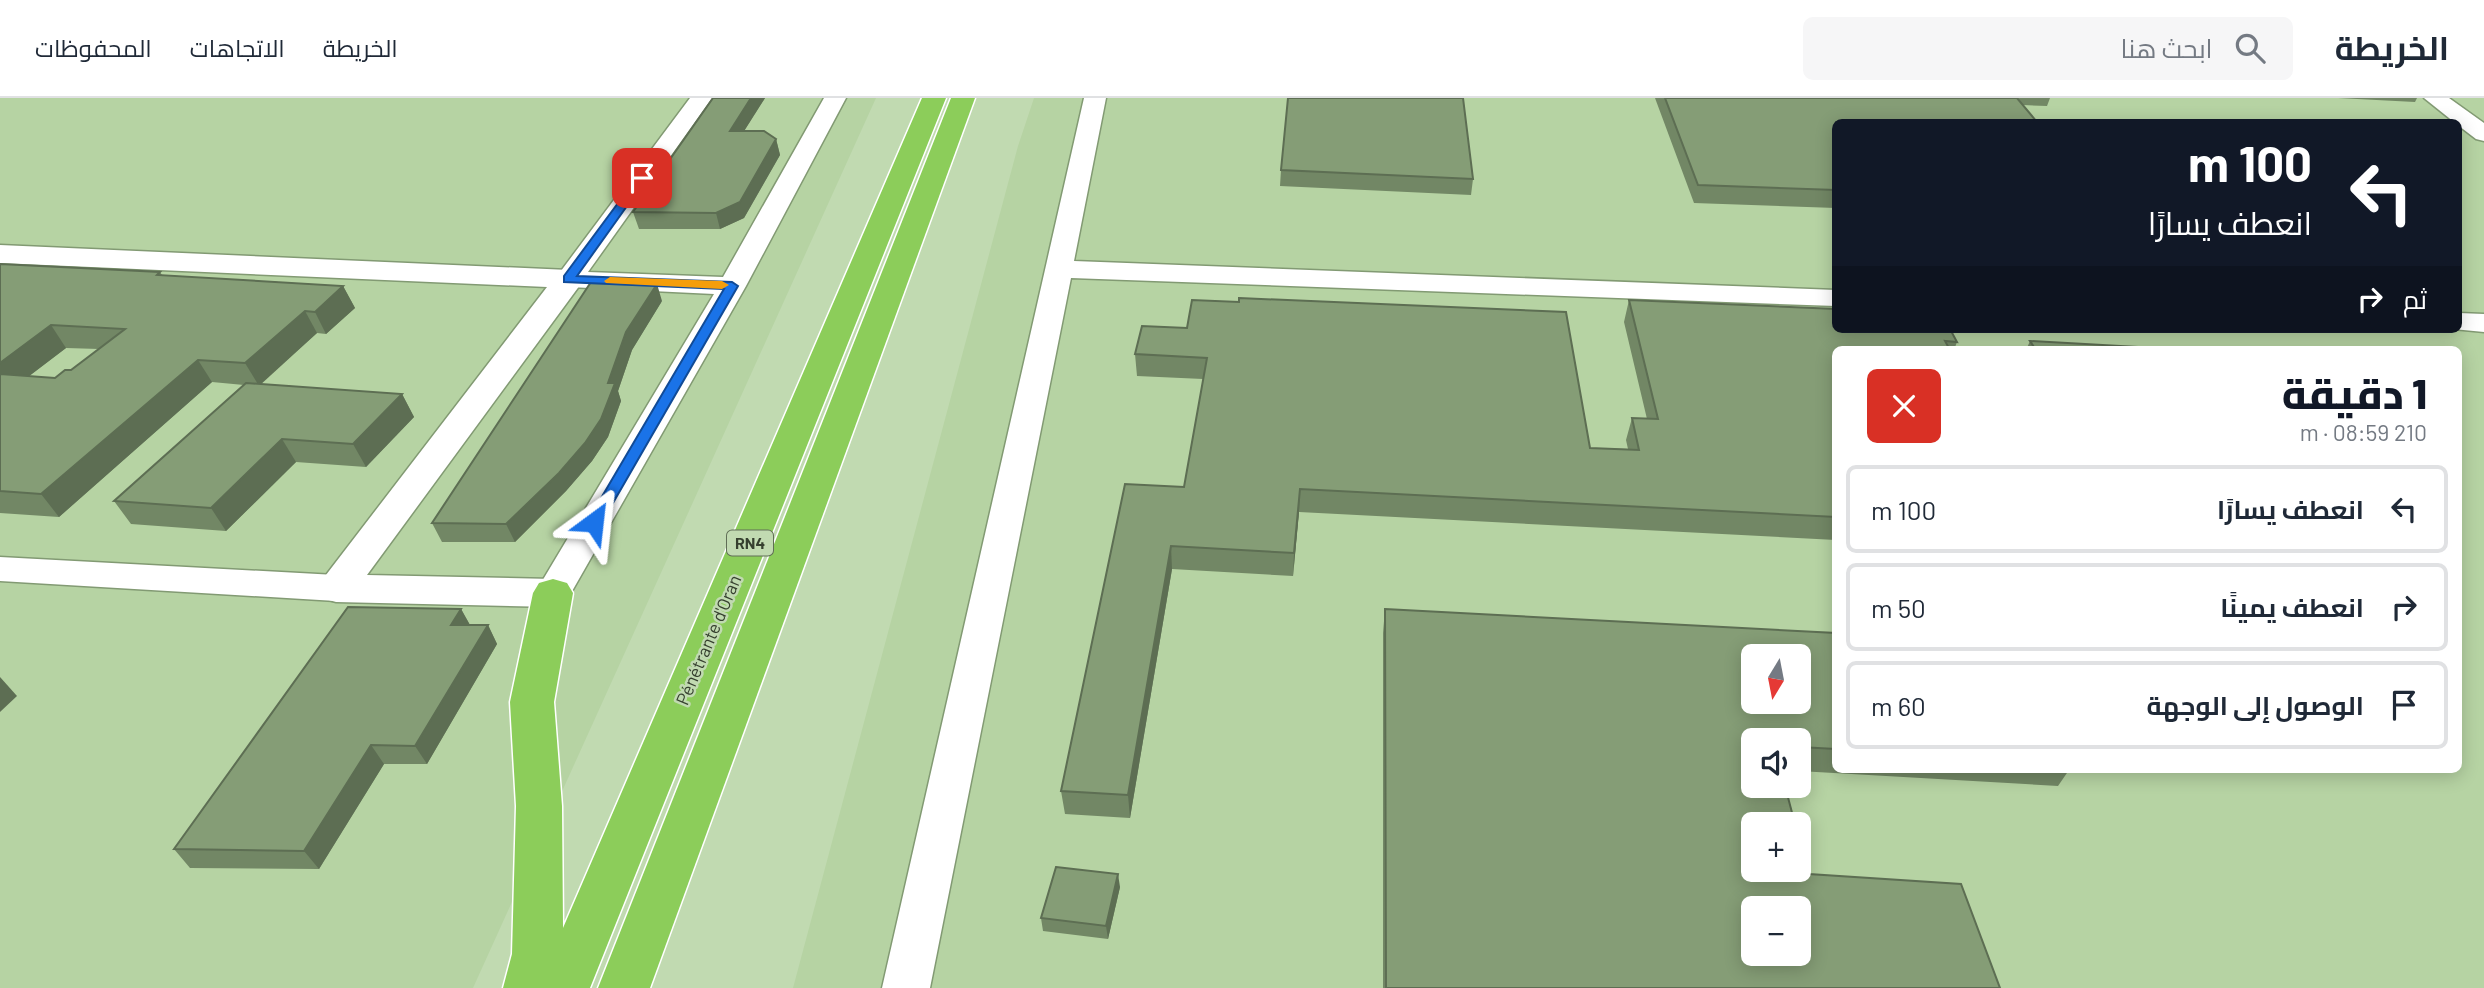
<!DOCTYPE html>
<html lang="ar">
<meta charset="utf-8">
<style>
body{margin:0;font-family:Barlow,Cairo,sans-serif;background:#f6f6f7;color:#1f2937;direction:rtl;height:100vh;display:flex;flex-direction:column;font-size:26px;white-space:nowrap}
*{box-sizing:border-box;margin:0}
p{font-size:23px;color:#747a83}
.icon{flex:none;width:38px;height:38px;fill:none;stroke:currentColor;stroke-width:2;stroke-linecap:round;stroke-linejoin:round}
.map{position:relative;flex:1;overflow:hidden;direction:ltr}
.details{position:absolute;left:1832px;top:248px;width:630px;height:427px;display:flex;flex-direction:column;background:#fff;border-radius:10px;box-shadow:0 4px 18px #0003;direction:rtl}
.details>*{flex:none}
.banner{position:absolute;left:1832px;top:21px;width:630px;height:214px;border-radius:10px;box-shadow:0 4px 18px #0003;direction:rtl;background:#111827;color:#fff;overflow:hidden}
.needle{width:46px;rotate:190deg}
.buttons{position:absolute;left:1741px;top:546px;display:grid;gap:14px}
.buttons a{display:grid;place-items:center;width:70px;height:70px;border-radius:10px;background:#fff;box-shadow:0 4px 18px #0003;font-size:35px}
.pin{position:absolute;display:grid;place-items:center;width:60px;height:60px;color:#fff;margin:-30px;border-radius:14px;box-shadow:0 4px 10px #0006}
.me{position:absolute;width:77px;margin:-38px;rotate:30deg;stroke-linejoin:round;filter:drop-shadow(0 0 5px #0008)}
.turn{display:flex;align-items:center;gap:24px;height:147px;padding:0 35px;font-size:32px}
.turn .icon{width:91px;height:91px;stroke-width:2.5}
.turn b{display:block;font-size:49px;line-height:60px}
.then{display:flex;align-items:center;height:66px;padding:0 35px;background:#0003;gap:14px;font-size:26px}
.round{display:grid;place-items:center;flex:none;width:74px;height:74px;border-radius:10px;background:#f6f6f7}
.overview{display:flex;align-items:center;justify-content:space-between;height:119px;padding:0 35px}
h1{font-size:42px;font-weight:800;line-height:52px;color:#111827}
ul{padding:0;list-style:none}
li{display:flex;align-items:center;gap:21px;height:88px;margin:0 14px 10px;padding:0 21px;border:4px solid #e0e1e3;border-radius:10px}
li div{flex:1}
li b{display:block;font-size:26px}
li em{font-style:normal}
header{display:flex;align-items:center;gap:42px;box-sizing:border-box;height:98px;padding:0 35px;background:#fff;border-bottom:2px solid #e0e1e3}
header strong{font-size:33px}
nav{display:flex;gap:38px;margin-inline-start:auto;font-size:24px}
.search{width:490px;height:63px;background:#f6f6f7;display:flex;align-items:center;gap:18px;box-sizing:border-box;padding:0 24px;border-radius:10px;color:#747a83;font-size:26px}
.map>svg:first-child{display:block}
</style>
<header>
<strong>الخريطة</strong>
<div class="search"><svg class="icon" aria-label="search" viewBox="0 0 24 24"><circle cx="10" cy="10" r="6"/><path d="M15 15l6 6"/></svg>ابحث هنا</div>
<nav><a>الخريطة</a><a>الاتجاهات</a><a>المحفوظات</a></nav>
</header>
<div class="map">
<svg width="2484" height="890" viewBox="0 0 2484 890">
<rect width="100%" height="100%" fill="#c1dab1"/>
<g fill="#b6d3a3" fill-rule="evenodd">
<polygon points="0,0 876,0 473,890 0,890"/>
<path d="M1034 0H2484V890H793L1018 48ZM1836 24H2459V231H1836ZM1836 252H2459V672H1836ZM1754 558H1799V604H1754ZM1754 642H1799V688H1754ZM1754 726H1799V772H1754ZM1754 810H1799V856H1754Z"/>
</g>
<g fill="none" stroke-linecap="round" stroke-linejoin="round">
<defs>
<g id="street">
<polygon points="690,0 712,0 588,174 723,179 824,0 846,0 746,188 571,495 566,504 553,508 540,504 535,495 714,196 569,189 559,187 555,181"/>
<polygon points="1084,0 1106,0 1074,163 1836,192 1836,208 1071,180 930,890 882,890"/>
<polygon points="2424,0 2449,0 2484,25 2484,43 2476,41 2459,28 2459,24 2454,24"/>
<polygon points="2459,215 2484,216 2484,234 2453,231 2459,231"/>
<polygon points="0,459 336,477 349,481 354,490 349,499 336,503 0,483"/>
</g>
<polygon id="secondary" points="0,147 569,172 580,175 584,181 580,187 367,477 553,481 567,485 573,495 567,505 553,509 336,504 322,500 316,490 547,189 0,165"/>
<g id="highway">
<polygon points="922,0 946,0 590,890 503,890 512,856 516,708 510,604 533,495 539,485 553,481 567,485 573,495 554,604 562,708 563,830"/>
<polygon points="951,0 975,0 650,890 598,890"/>
</g>
</defs>
<use href="#street" stroke="#829a73" stroke-width="3"/>
<use href="#secondary" stroke="#829a73" stroke-width="3"/>
<use href="#highway" stroke="#fff" stroke-width="3"/>
<use href="#street" fill="#fff" fill-rule="evenodd"/>
<use href="#secondary" fill="#fff" fill-rule="evenodd"/>
<use href="#highway" fill="#8ccd5a" fill-rule="evenodd"/>
</g>
<g fill="#728765" fill-rule="evenodd">
<polygon points="713,0 765,0 744,33 776,41 780,57 744,120 720,131 639,131 633,114"/>
<polygon points="1655,0 2050,0 2047,8 2023,7 1836,24 1836,110 1694,105"/>
<polygon points="2338,0 2417,0 2415,4"/>
<polygon points="1281,72 1473,81 1471,97 1280,88"/>
<path d="M0 166 160 174 162 177 343 188 355 210 326 236 317 235 260 286 402 296 414 319 366 369 296 364 226 433 131 426 114 403 244 287 212 284 59 419 0 415ZM66 250 99 251 71 272 55 280 29 278Z"/>
<polygon points="1629,202 1957,244 1954,252 1836,252 1836,442 1299,414 1293,478 1172,471 1130,720 1065,716 1061,693 1184,389 1203,281 1137,278 1135,256 1142,228 1590,350 1628,351 1626,342 1632,320 1647,321 1624,224"/>
<polygon points="662,203 632,252 618,293 621,303 608,339 592,363 566,393 515,444 442,444 432,425"/>
<polygon points="2030,243 2191,252 2026,252"/>
<polygon points="461,511 470,527 488,527 497,546 427,666 384,666 319,771 190,770 174,751"/>
<polygon points="1385,511 1836,535 1836,672 2069,672 2058,688 1799,673 1799,642 1754,642 1809,776 2000,890 1383,890 1383,535"/>
<polygon points="1120,789 1108,841 1043,833 1041,820"/>
</g>
<g fill="#5d6e53">
<polygon points="751,0 765,0 734,49 730,33"/>
<polygon points="776,41 780,57 744,120 720,131 716,115"/>
<polygon points="657,186 662,203 632,252 618,293 621,303 608,339 592,363 566,393 515,444 506,426 608,285 626,234"/>
<polygon points="343,188 355,210 326,236 315,214"/>
<polygon points="305,213 317,235 259,288 245,265"/>
<polygon points="51,227 66,250 3,298 0,294 0,265"/>
<polygon points="198,262 212,284 59,419 41,396"/>
<polygon points="402,296 414,319 366,369 353,346"/>
<polygon points="282,341 296,364 226,433 211,410"/>
<polygon points="1300,391 1299,414 1293,478 1294,455"/>
<polygon points="1171,448 1172,471 1130,720 1128,697"/>
<polygon points="461,511 471,529 451,527"/>
<polygon points="488,527 497,546 427,666 415,648"/>
<polygon points="0,579 17,598 0,614"/>
<polygon points="371,647 384,666 319,771 304,753"/>
<polygon points="1118,776 1120,789 1108,841 1106,828"/>
</g>
<g fill="#859d76" stroke="#5d6e53" stroke-width="2" fill-rule="evenodd">
<polygon points="713,0 751,0 730,33 764,33 776,41 740,104 716,115 633,114"/>
<polygon points="1288,0 1463,0 1473,81 1281,72"/>
<polygon points="1665,0 2017,0 2037,24 1836,24 1836,92 1698,87"/>
<polygon points="0,166 160,174 157,177 343,188 315,214 305,213 245,265 198,262 41,396 0,393 0,276 55,280 65,272 71,272 125,231 51,227 0,265"/>
<polygon points="591,184 657,186 626,234 608,285 615,285 601,321 585,345 559,375 506,426 432,425"/>
<polygon points="1239,200 1566,214 1590,350 1639,352 1632,320 1658,321 1629,202 1836,211 1836,231 1950,231 1957,244 1945,243 1950,252 1836,252 1836,419 1300,391 1294,455 1171,448 1128,697 1061,693 1125,386 1184,389 1207,260 1135,256 1142,228 1187,230 1192,202 1239,204"/>
<polygon points="2030,243 2191,252 2036,252"/>
<polygon points="246,285 402,296 353,346 282,341 211,410 114,403"/>
<polygon points="348,509 461,511 451,527 488,527 415,648 371,647 304,753 174,751"/>
<path d="M1385 511 1836 535V651L1799 649V642H1754V688H1785L1795 726H1754V772H1799V739L1809 776 1961 786 2000 890H1386ZM1754 558H1799V604H1754ZM1754 810H1799V856H1754Z"/>
<polygon points="1056,769 1118,776 1106,828 1041,820"/>
</g>
<polygon fill="#1a73e8" stroke="#114b97" stroke-width="2" points="638,78 647,80 577,178 732,184 738,188 602,424 594,430 587,424 724,191 564,184 564,178"/>
<polygon fill="#f59e0b" points="610,179 722,183 729,187 722,191 606,185 604,183"/>
<g text-anchor="middle" stroke-width="5" stroke-linejoin="round" paint-order="stroke">
<rect fill="#c1dab1" stroke="#606e56" stroke-width="2" x="727" y="432.5" width="46" height="25" rx="5"/>
<g font-size="16" font-weight="bold" fill="#36402f">
<text x="750" y="451">RN4</text>
</g>
<g font-size="18" fill="#36402f" stroke="#c1dab1">
<text transform="translate(709 542) rotate(-67)" y="6">Pénétrante d'Oran</text>
</g>
</g>
</svg>
<div class="buttons">
<a><svg class="needle" viewBox="-14 -14 28 28"><path d="M0-13l5 13h-10z" fill="#e53935"/><path d="M0 13l5-13h-10z" fill="#747a83"/></svg></a>
<a><svg class="icon" aria-label="sound" viewBox="0 0 24 24"><path d="M4 9h4l5-4v14l-5-4H4zM17 9q2 3 0 6"/></svg></a>
<a>+</a>
<a>−</a>
</div>
<div class="pin" style="left:642px;top:80px;background:#d93025"><svg class="icon" aria-label="arrive" viewBox="0 0 24 24"><path d="M6 21V4h12l-3 4 3 4H6"/></svg></div>
<svg class="me" style="left:594px;top:424px" viewBox="-20 -20 40 40"><path d="M0-17L14 15 0 8-14 15z" fill="#1a73e8" stroke="#fff" stroke-width="4"/></svg>
<div class="banner">
<div class="turn"><svg class="icon" aria-label="left" viewBox="0 0 24 24"><path d="M17 20v-9H6M10 6l-5 5 5 5"/></svg><div><b>100 m</b>انعطف يسارًا</div></div>
<div class="then">ثم<svg class="icon" aria-label="right" viewBox="0 0 24 24"><path d="M7 20v-9h11M14 6l5 5-5 5"/></svg></div>
</div>
<section class="details">
<div class="overview"><div><h1>1 دقيقة</h1><p>210 m · 08:59</p></div><a class="round" style="background:#d93025;color:#fff"><svg class="icon" aria-label="close" viewBox="0 0 24 24"><path d="M6 6l12 12M18 6L6 18"/></svg></a></div>
<ul>
<li><svg class="icon" aria-label="left" viewBox="0 0 24 24"><path d="M17 20v-9H6M10 6l-5 5 5 5"/></svg><div><b>انعطف يسارًا</b></div><em>100 m</em></li>
<li><svg class="icon" aria-label="right" viewBox="0 0 24 24"><path d="M7 20v-9h11M14 6l5 5-5 5"/></svg><div><b>انعطف يمينًا</b></div><em>50 m</em></li>
<li><svg class="icon" aria-label="arrive" viewBox="0 0 24 24"><path d="M6 21V4h12l-3 4 3 4H6"/></svg><div><b>الوصول إلى الوجهة</b></div><em>60 m</em></li>
</ul>
</section>
</div>
